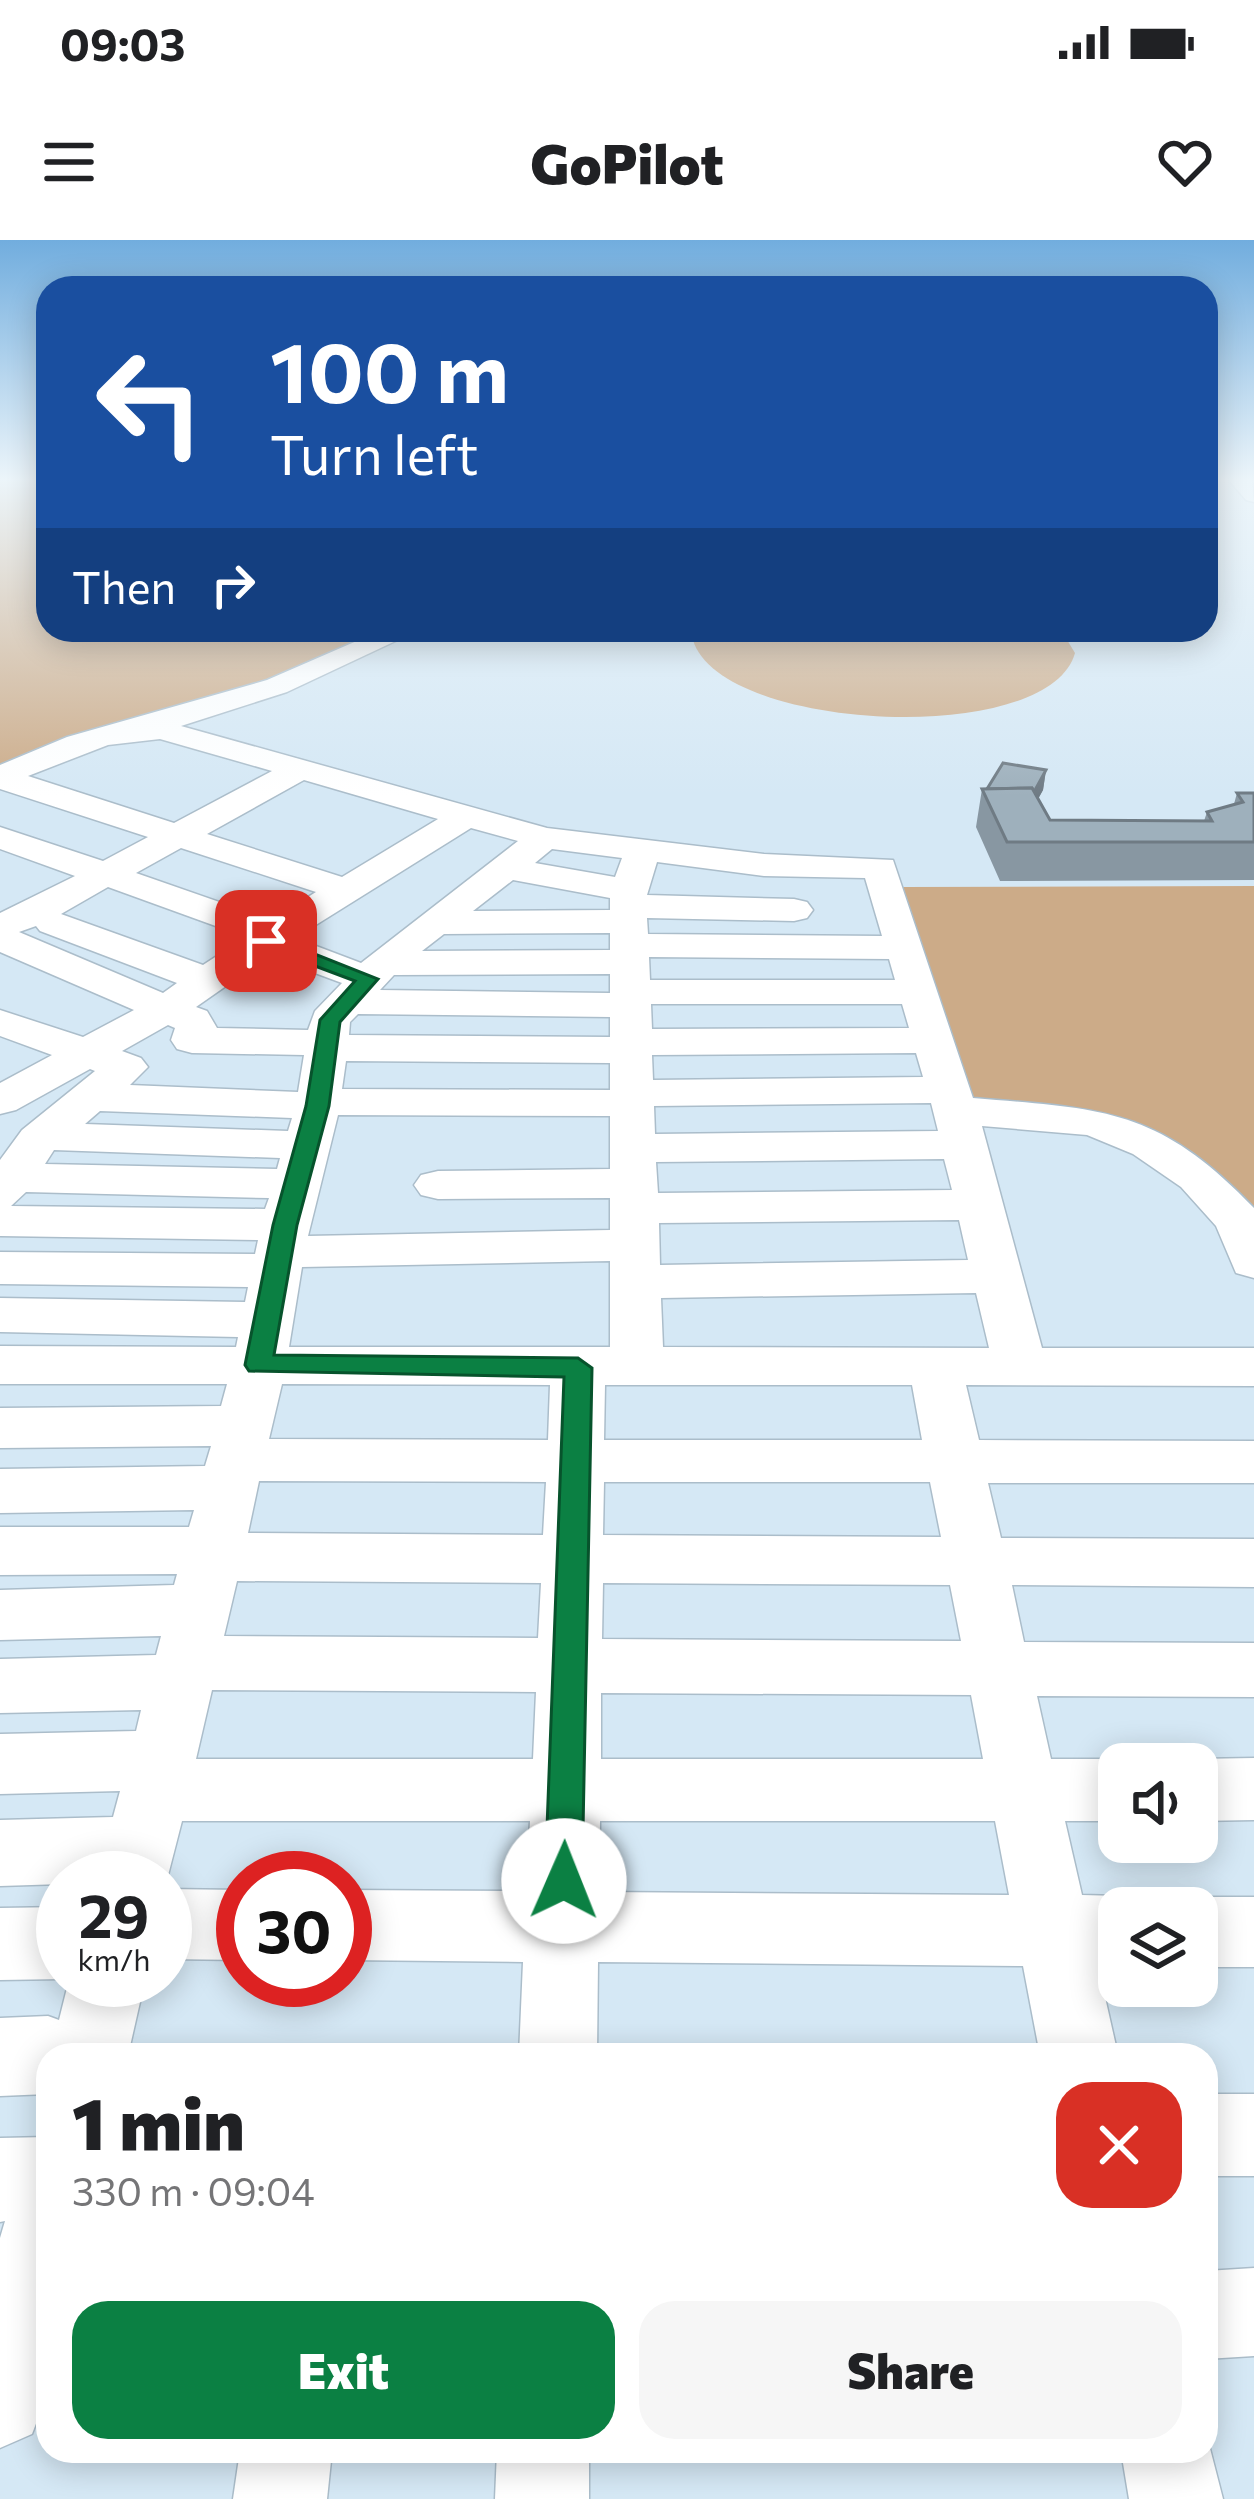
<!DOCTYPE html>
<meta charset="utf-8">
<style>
body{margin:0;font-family:Commissioner,sans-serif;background:#f6f6f6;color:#202124;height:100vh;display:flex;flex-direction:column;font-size:45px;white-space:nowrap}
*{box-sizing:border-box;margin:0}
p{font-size:39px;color:#757577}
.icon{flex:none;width:66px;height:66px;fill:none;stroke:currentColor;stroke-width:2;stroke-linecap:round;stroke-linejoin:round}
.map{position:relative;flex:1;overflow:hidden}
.drawer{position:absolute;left:36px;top:1803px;width:1182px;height:420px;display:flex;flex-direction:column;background:#fff;border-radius:36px;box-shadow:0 6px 30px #0003}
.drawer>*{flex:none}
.hud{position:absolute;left:36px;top:36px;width:1182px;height:366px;border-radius:36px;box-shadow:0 6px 30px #0003;background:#1a4fa0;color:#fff;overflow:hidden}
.tools{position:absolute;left:1098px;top:1503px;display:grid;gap:24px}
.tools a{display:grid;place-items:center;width:120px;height:120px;border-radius:24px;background:#fff;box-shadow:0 6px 30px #0003;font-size:60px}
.speed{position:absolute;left:36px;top:1611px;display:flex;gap:24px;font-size:60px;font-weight:700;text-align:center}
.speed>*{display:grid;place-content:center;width:156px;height:156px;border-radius:50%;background:#fff;box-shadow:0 6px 30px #0003;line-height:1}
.speed small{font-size:30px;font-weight:400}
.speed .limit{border:18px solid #d22;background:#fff;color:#111}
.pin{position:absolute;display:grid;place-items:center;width:102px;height:102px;color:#fff;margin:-51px;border-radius:24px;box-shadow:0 6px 18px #0006}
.me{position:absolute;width:132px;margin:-66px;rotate:1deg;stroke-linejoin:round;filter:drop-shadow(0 0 9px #0008)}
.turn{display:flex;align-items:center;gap:42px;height:252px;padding:0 36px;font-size:54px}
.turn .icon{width:156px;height:156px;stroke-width:2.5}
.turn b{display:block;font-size:84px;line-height:102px}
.then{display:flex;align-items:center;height:114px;padding:0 36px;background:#0003;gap:24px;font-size:45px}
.round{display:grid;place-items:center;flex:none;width:126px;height:126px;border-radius:36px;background:#f6f6f6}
.headline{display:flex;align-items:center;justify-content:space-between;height:204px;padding:0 36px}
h1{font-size:72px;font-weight:800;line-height:90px}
.button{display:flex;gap:24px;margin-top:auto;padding:24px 36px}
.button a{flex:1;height:138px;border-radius:36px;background:#0b8043;color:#fff;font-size:48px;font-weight:800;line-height:138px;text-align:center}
.button a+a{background:#f6f6f6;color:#202124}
.status{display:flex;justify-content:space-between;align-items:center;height:84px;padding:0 60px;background:#fff;direction:ltr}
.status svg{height:33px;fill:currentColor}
header{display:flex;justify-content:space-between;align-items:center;height:156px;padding:0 36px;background:#fff;font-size:54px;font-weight:800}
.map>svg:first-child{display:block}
</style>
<div class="status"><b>09:03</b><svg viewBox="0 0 49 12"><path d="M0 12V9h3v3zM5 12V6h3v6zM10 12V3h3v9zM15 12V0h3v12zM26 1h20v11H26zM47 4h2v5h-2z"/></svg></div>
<header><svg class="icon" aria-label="menu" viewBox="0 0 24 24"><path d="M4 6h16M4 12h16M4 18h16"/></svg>GoPilot<svg class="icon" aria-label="heart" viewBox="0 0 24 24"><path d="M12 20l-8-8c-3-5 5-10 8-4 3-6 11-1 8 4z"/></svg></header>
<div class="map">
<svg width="1254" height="2259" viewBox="0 0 1254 2259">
<rect width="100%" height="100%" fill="#d5e8f5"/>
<g fill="#ccab88">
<polygon points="0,239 48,239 48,390 387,390 276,440 65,497 0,527"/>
<path d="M698 390H1061L1075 413C1049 508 720 492 693 400Z"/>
<polygon points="1254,646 1254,995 1186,941 1090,886 981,886 903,647"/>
</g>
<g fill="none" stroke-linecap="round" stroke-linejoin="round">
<defs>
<g id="minor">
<polygon points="1228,239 1252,239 1254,262 1246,260"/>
<path d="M382 390H419L287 452 181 486 547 588 764 614 893 620 973 858C1104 869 1158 868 1254 968V1038L1236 1033 1216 986 1181 947 1133 914 1087 895 982 886 1042 1108H1254V1146L966 1145 979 1200 1254 1201V1243H988L1001 1298 1254 1299V1347L1012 1345 1024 1402 1254 1403V1457L1037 1456 1051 1519H1119L1132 1524H1119V1581H1065L1082 1655 1119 1656 1146 1668H1119V1726H1098L1118 1815H1040L1023 1726 598 1722 597 1815H519L523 1722 345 1720V1650L526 1651 530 1581H182L165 1647V1638H63V1644L0 1646V1580L113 1577 120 1551 0 1554V1494L136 1491 141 1470 0 1473V1419L156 1415 161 1396 0 1400V1350L174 1345 177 1334 0 1335V1287H189L194 1270 0 1273V1229L205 1226 211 1206 0 1208V1168L221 1166 227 1144H0V1106L236 1107 238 1097 0 1092V1058L245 1062 248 1047 0 1044V1012L255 1014 258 1000 0 996V920L22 890 95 831 90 829 16 870 0 874V843L52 815 0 796V770L83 797 134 770 0 712V673L75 636 0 609V587L103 621 148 597 0 549V525L67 497 267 440ZM160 499 272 531 174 583 28 536 108 505ZM304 540 438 579 342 637 207 594ZM471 588 518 601 361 723 295 698ZM181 608 316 652 271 680 136 633ZM552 609 622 618 615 637 535 623ZM657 622 764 636 865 638 882 696 648 694 647 678 794 681 807 678 813 670 807 662 794 659 647 655ZM513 640 610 658V670L473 671ZM108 647 246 697 203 725 61 674ZM36 686 40 691 177 743 163 753 19 692ZM610 693V710L422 711 444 694ZM269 716 342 743 315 771 308 790 217 788 207 771 196 767ZM649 717 889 719 895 740H650ZM610 734V753L380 750 394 735ZM651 764H902L909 788 652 789ZM358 774 610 777V797L349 795 350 782ZM168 785 175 788 171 800 177 809 192 813 304 815 298 852 130 845 148 827 141 818 122 811ZM916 813 923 837 653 840 652 815ZM346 821 610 823V850L342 849ZM931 863 938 891 655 894 654 866ZM100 871 292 878 288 891 85 884ZM338 875 610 876V929L438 931 421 935 414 945 421 955 438 959 610 958V990L308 996ZM54 910 280 918 277 929 45 924ZM944 919 952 950 658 953 656 922ZM26 952 269 958 265 969 11 966ZM959 980 968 1020 660 1025 659 983ZM610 1021V1107H289L302 1027ZM976 1053 989 1108 663 1107 661 1058ZM282 1144 550 1145 548 1200 269 1199ZM605 1145H912L922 1200H604ZM259 1241 546 1242 543 1295 248 1293ZM604 1242H930L941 1297 603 1295ZM237 1341 541 1343 538 1398 224 1396ZM603 1343 950 1345 961 1401 602 1399ZM212 1450 536 1452 533 1519H196ZM601 1453 971 1455 983 1519H601ZM600 1581H995L1009 1655 599 1652Z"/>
<polygon points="1254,1518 1254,1580 1197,1581 1197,1524 1184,1524 1197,1519"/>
<polygon points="165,1649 243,1650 243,1720 165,1719"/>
<polygon points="1197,1657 1254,1657 1254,1727 1197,1727 1197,1668 1170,1668"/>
<polygon points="63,1667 63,1739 0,1740 0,1668"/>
<polygon points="69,1740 145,1740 128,1815 48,1815 48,1854 0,1856 0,1778 48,1776 59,1780"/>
<rect x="1206" y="1854" width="48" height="82"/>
<polygon points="48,1897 48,2152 32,2194 0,2208 0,1998 5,1981 0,1982 0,1898"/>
<polygon points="1254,2028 1254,2116 1206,2119 1206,2031"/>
<polygon points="1206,2193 1223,2259 1129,2259 1121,2211 1206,2211"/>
<polygon points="240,2211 332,2211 327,2259 233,2259"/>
<polygon points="497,2211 589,2211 589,2259 495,2259"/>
</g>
</defs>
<use href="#minor" stroke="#abbdca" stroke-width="3"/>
<use href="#minor" fill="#fff" fill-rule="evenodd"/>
</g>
<polygon fill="#8897a2" points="1046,530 1043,550 1038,559 1050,580 1204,581 1207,572 1234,564 1237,553 1254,553 1254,640 1000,641 976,587 982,549"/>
<polygon fill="#6f7b84" points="1046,530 1043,550 1024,584 1027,564"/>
<g fill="#9eb0bc" stroke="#6f7b84" stroke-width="3">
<polygon points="1003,523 1046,530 1034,552 1032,548 987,549"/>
<polygon points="1032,548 1050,580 1212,581 1207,572 1243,562 1237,553 1254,553 1254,602 1007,602 982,549"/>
</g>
<linearGradient id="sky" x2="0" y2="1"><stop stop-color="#71adde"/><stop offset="0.43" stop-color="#ecf5fa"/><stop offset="1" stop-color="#ecf5fa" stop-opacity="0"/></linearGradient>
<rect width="1254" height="556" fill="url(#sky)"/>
<polygon fill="#0b8043" stroke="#07532c" stroke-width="3" points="259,697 272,697 378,739 340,782 329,866 297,985 274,1115 578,1118 592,1128 582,1641 577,1653 564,1658 551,1653 545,1641 564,1137 249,1131 245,1125 273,985 306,866 320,780 355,741 259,705"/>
</svg>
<div class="tools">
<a><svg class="icon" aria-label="sound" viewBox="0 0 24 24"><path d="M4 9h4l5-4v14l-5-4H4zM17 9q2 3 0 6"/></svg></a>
<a><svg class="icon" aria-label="layers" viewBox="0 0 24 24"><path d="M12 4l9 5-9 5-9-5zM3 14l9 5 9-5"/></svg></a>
</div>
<div class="speed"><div>29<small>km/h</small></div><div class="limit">30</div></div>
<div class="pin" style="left:266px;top:701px;background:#d93025"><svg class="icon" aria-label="arrive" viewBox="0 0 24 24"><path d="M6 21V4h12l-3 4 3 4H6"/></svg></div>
<svg class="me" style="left:564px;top:1641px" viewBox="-20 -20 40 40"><circle r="19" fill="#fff"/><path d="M0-13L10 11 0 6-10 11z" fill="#0b8043"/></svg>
<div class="hud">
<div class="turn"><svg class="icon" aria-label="left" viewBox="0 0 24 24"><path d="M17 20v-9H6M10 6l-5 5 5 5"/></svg><div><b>100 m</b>Turn left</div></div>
<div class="then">Then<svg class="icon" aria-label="right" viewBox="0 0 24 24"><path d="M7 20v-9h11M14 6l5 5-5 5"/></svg></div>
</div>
<section class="drawer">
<div class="headline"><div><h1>1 min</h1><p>330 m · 09:04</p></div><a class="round" style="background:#d93025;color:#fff"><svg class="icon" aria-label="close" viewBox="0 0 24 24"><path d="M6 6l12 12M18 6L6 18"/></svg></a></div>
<div class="button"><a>Exit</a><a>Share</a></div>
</section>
</div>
